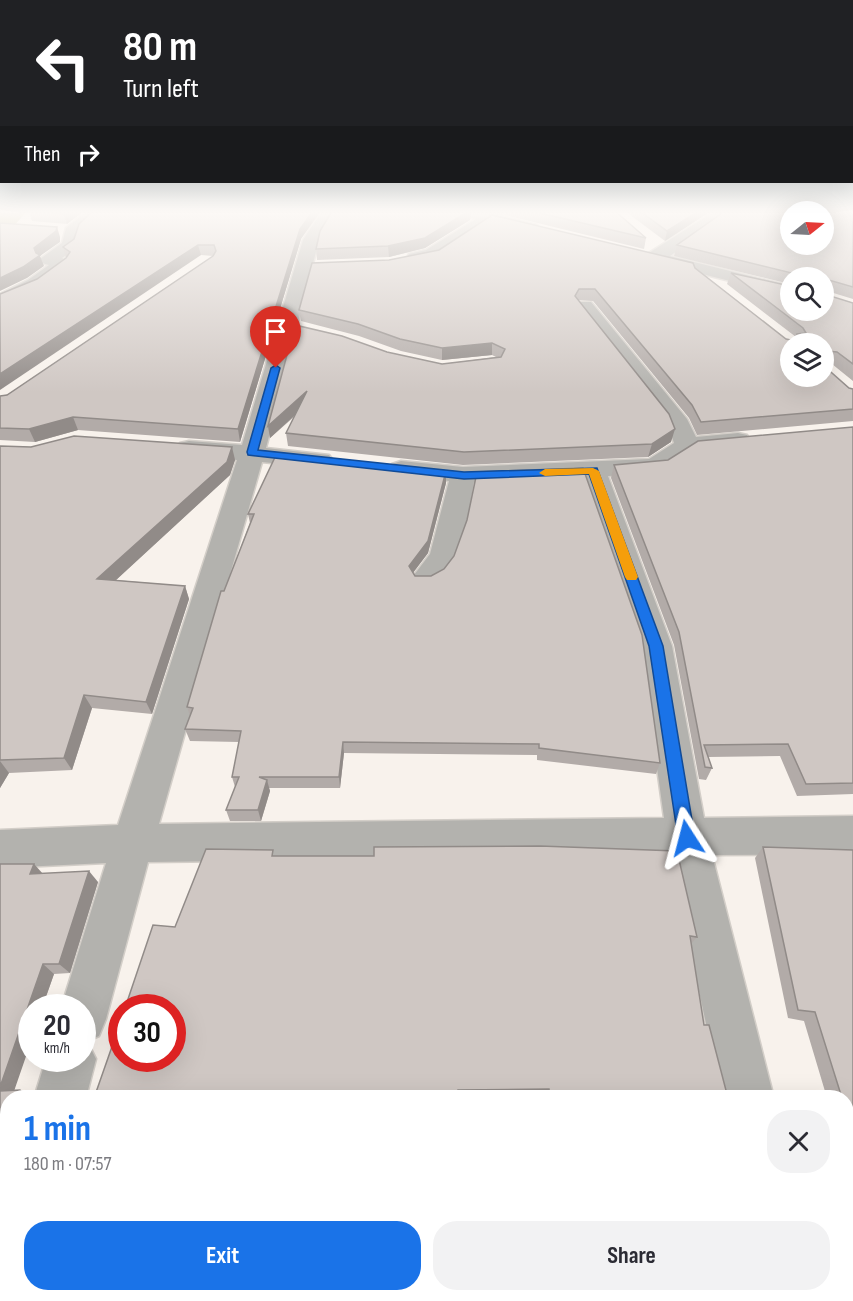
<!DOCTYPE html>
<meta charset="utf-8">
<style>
body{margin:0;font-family:"Sofia Sans Condensed",sans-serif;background:#f2f2f3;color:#2b2b33;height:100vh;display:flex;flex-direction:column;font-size:22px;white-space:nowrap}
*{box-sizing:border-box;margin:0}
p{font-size:20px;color:#7c7c81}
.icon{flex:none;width:33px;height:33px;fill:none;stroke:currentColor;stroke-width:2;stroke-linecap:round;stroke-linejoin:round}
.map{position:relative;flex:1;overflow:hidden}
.panel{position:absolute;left:0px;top:1090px;width:854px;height:212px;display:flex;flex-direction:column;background:#fff;border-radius:24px 24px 0 0;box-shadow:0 6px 24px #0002}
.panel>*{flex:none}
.banner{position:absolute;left:0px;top:0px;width:854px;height:183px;box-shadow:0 6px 24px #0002;background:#202124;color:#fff;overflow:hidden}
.needle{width:39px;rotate:72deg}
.tools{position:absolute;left:780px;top:201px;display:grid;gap:12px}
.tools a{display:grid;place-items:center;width:54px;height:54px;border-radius:50%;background:#fff;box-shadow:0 6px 24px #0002;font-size:30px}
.speed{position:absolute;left:18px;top:994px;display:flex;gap:12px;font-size:30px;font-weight:700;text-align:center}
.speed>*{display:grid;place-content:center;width:78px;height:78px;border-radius:50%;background:#fff;box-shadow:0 6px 24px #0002;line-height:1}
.speed small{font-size:15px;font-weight:400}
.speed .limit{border:9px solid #d22;background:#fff;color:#111}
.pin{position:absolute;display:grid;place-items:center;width:51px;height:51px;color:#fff;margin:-62px -26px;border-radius:50% 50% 50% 0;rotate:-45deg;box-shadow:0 0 6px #0007}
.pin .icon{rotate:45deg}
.me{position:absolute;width:66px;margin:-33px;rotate:351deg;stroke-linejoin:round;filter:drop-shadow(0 0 4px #0008)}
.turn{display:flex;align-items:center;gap:21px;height:126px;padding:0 24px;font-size:27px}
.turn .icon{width:78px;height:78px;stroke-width:2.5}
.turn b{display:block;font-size:42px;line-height:51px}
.then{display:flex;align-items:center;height:57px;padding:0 24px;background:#0003;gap:12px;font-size:22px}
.round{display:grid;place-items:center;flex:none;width:63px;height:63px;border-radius:24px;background:#f2f2f3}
.summary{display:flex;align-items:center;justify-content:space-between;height:102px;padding:0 24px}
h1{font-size:36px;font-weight:700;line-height:45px;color:#1a73e8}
.action{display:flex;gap:12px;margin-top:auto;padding:12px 24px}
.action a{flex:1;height:69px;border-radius:24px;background:#1a73e8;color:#fff;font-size:24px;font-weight:700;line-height:69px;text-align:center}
.action a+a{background:#f2f2f3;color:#2b2b33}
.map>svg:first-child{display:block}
</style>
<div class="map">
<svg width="853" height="1301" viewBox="0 0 853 1301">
<rect width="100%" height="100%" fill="#f8f2ec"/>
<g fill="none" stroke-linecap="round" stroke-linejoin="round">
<polygon fill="#b0ad80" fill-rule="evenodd" points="0,211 27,211 13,227 0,230"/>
<defs>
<g id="minor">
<polygon points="87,211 103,211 80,233 76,248 62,258 71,263 68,267 40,288 0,307 0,294 28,280 49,265 42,263 40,259 62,243 66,228"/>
<path d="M322 211H336L319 240 266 448 329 455 333 460 329 465 320 468 262 462 159 824 664 818 640 646 582 477 474 482C468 512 460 599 415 586L411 579 430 554 449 481 392 474 388 469 392 464 401 461 463 467 649 459 674 443 668 425 575 306 577 302H591L687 419 696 437 738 433 747 435 750 440 747 445 693 452 664 471 655 474 608 476 672 646 704 818 853 816V854L712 855 774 1098H722L670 856 148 862 106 1019 99 1036 87 1041 96 1059 86 1098H34L46 1059H82V1008H61L106 863 0 868V830L118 825 237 460 180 453 177 448 180 443 189 441 242 445 303 240Z"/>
<path d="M453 211 486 213 506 211 501 216 537 225 539 228 531 233 491 223C469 237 436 268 409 262L407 258 409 254 426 250 476 219 455 214Z"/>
<polygon points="715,211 732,211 670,256 790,286 790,296 646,260 644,256"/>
<polygon points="8,1251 8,1294 33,1294 31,1301 0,1301 0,1254"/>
<polygon points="764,1294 824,1294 826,1301 766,1301"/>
</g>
</defs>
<use href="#minor" stroke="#d3cec8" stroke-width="3"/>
<use href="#minor" fill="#b3b2ae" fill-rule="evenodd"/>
</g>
<g fill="#b2aba8">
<polygon points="29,211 84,211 67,224 32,221"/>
<polygon points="332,211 471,211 470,220 425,248 389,257 317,260 316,249"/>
<polygon points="506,211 615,211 646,238 644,249 505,215"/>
<polygon points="625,211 711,211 665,241"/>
<polygon points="853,211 853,299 827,291 827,295 853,303 853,381 832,364 826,363 825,367 849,388 853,389 853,421 697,435 689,418 593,301 578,300 671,442 648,457 463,465 288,446 286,433 295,416 270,438 268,426 387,352 442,364 496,357 492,355 442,360 401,351 359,336 301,321 299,310 695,268 786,339 794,341 796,337 727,284 731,273 790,310 824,278 790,278 790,284 674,256 677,245"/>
<polygon points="301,239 240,442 78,430 35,442 0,440 0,396 7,395 213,256 201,255 37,279 66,258 63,247"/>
<polygon points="853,427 853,794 797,796 780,756 708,757 712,768 706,780 699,779 674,645 611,478 614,465 668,460"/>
<polygon points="0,446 31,447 232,447 235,460 230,475 116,580 185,586 189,599 152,714 92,708 72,770 9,773 0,788"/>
<polygon points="446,483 428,553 413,573 415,576 660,763 656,774 537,760 537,755 344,753 340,788 269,788 270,791 261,821 230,821 226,810 235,787 232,777 239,742 190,741 185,729 190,716 187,707 224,591 250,523 248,514"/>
<polygon points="763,847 853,850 853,1198 846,1177 846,1172 850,1171 846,1159 846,1098 827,1098 804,1021 788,1018 755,858"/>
<polygon points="275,856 697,937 691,944 704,1025 728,1098 544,1098 544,1097 479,1098 94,1098 175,927"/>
<polygon points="0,864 42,874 98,882 70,973 54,974 42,1008 32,1008 14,1090 20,1090 33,1098 8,1098 8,1191 0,1217"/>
</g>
<g fill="#918b88">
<polygon points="68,211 84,211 67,224 64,214"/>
<polygon points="313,211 321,211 301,239 240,442 238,429 300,229"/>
<polygon points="469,211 471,211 470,220 425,248 389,257 388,246"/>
<polygon points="699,211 711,211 665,241 667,231"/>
<polygon points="57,227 60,237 60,242 40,256 44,266 27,278 0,291 0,278"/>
<polygon points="198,245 201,255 0,390 0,374"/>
<polygon points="492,343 492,355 442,360 442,348"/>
<polygon points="307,391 308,403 270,438 268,426"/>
<polygon points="73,417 78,430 35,442 29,429"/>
<polygon points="675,429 671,442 648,457 652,444"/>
<polygon points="232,447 235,460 230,475 103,592 97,579"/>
<polygon points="446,471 446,483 428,553 409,578 409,566"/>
<polygon points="185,586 189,599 152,714 146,702"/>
<polygon points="84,695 92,708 72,770 64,758"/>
<polygon points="343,742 344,753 340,788 339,777"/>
<polygon points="0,761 9,773 0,788"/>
<polygon points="267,780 270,791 261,821 258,810"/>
<polygon points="34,864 44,875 30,874"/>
<polygon points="89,871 98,882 70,973 59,964"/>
<polygon points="43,964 54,974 42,1008 32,1008 32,1039 12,1097 0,1091 0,1087"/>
<polygon points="20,1090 32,1097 33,1098 21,1098"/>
<polygon points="8,1141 8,1191 0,1217 0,1166"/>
<polygon points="243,1294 251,1294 250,1297 242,1297"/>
<polygon points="308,1298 314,1298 313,1301 308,1301"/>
</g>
<g fill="#cfc7c3" stroke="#918b88" stroke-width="1.5" fill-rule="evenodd">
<polygon points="29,211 68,211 64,214"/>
<polygon points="93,211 313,211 300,229 238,429 73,417 29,429 0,428 0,396 7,395 213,256 216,251 214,245 198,245 0,374 0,294 37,279 66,258 70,252 63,247 74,239 79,224"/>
<polygon points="332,211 469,211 425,238 388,246 316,249 320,231"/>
<polygon points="531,211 615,211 646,238"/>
<polygon points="640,211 699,211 667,231"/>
<path d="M725 211H853V287L829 280 826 282 827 295 853 303V364L837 352 828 351 827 362 824 363V344H790V376H824V366L849 388 853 389V409L701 422 692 405 595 289H579L575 296 669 414 675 429 652 444 464 452 286 433 307 391 268 426 295 325 342 336 387 352 442 364 501 357 505 349 492 343 442 348 400 339 358 324 299 310 312 263 389 260 439 250 492 215 693 263 695 268 786 339 796 341 797 334 806 333 803 328 731 273 790 286V310H824V278H796V274L677 245ZM790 212H824V244H790Z"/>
<polygon points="0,223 57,227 56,231 34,248 36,253 40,255 23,267 0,278"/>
<polygon points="853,427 853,783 806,784 788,744 704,745 712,768 705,767 679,632 614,465 668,460 698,441"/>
<polygon points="74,436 232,447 227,462 97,579 185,586 146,702 84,695 64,758 0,760 0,446 31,447"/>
<polygon points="277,453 446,471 428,541 409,566 415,576 431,576 444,569 454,556 467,520 477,472 583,468 642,635 660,763 539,748 539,744 343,742 339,777 259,777 267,780 258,810 226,810 239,777 232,777 241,731 185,729 193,708 187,707 221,591 224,591 254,514 248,514"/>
<polygon points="540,846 677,851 697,937 690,936 704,1025 709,1025 728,1098 550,1098 549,1089 458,1090 458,1098 94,1098 122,1018 122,1059 172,1059 172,1008 125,1008 153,925 175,927 206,849 273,850 272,856 374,856 374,847"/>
<polygon points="763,847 853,850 853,1132 846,1110 846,1098 842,1098 815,1012 798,1010"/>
<polygon points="0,864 34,864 30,874 89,871 59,964 43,964 0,1087"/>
<polygon points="20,1090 22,1094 21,1098 8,1098 8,1141 0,1166 0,1091"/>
<polygon points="157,1294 243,1294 242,1297 308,1298 308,1301 156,1301"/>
<polygon points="393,1298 457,1299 457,1301 393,1301"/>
</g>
<linearGradient id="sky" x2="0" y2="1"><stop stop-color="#91b1be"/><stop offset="0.54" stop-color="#fcf9f6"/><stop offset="1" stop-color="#fcf9f6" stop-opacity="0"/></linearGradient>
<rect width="853" height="393" fill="url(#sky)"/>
<polygon fill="#1a73e8" stroke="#114b97" stroke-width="1.5" points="276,365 280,368 258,450 464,472 597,468 663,646 695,838 693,843 687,845 681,843 678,838 649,646 589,474 464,479 248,455 247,452 271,368"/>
<polygon fill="#f59e0b" points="593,468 599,471 638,577 636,580 627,580 625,577 589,474 545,476 539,473 545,469"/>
</svg>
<div class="tools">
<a><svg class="needle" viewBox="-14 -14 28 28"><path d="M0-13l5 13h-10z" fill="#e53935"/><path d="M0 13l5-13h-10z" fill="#7c7c81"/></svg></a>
<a><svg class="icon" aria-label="search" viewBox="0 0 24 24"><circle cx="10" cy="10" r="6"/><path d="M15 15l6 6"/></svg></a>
<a><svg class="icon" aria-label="layers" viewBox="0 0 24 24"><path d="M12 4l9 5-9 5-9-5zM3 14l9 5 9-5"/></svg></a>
</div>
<div class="speed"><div>20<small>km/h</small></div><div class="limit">30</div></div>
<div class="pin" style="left:276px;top:368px;background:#d93025"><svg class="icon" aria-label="arrive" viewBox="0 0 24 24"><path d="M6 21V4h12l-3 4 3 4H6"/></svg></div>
<svg class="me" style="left:687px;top:838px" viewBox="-20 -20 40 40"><path d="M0-17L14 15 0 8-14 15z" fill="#1a73e8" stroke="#fff" stroke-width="4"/></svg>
<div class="banner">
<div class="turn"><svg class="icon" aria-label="left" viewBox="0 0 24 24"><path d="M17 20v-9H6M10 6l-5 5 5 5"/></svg><div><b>80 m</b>Turn left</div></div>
<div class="then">Then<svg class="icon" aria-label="right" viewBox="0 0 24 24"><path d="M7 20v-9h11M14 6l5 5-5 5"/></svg></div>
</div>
<section class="panel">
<div class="summary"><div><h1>1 min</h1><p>180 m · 07:57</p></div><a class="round"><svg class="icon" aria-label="close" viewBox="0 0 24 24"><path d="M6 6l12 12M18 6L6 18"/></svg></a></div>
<div class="action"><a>Exit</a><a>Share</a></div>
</section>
</div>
